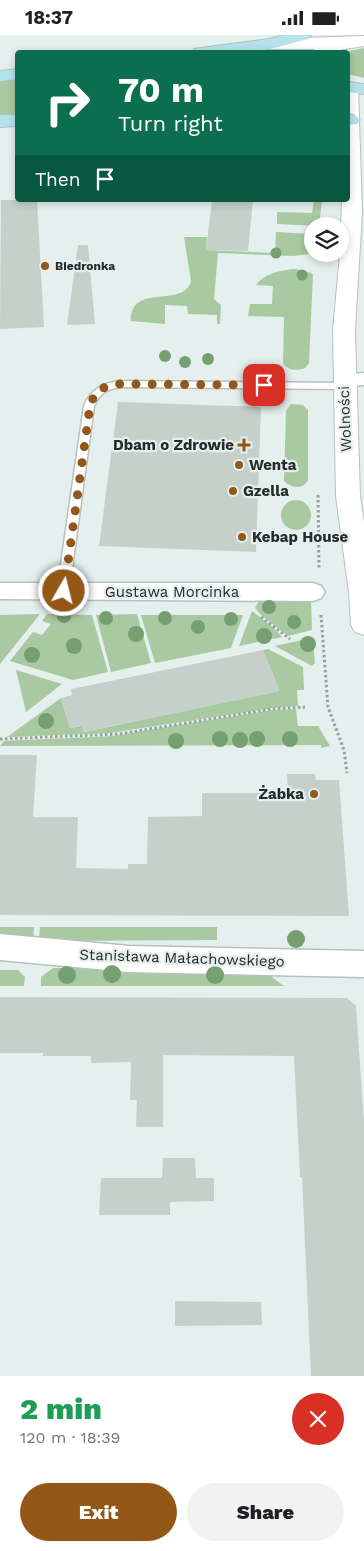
<!DOCTYPE html>
<meta charset="utf-8">
<style>
body{margin:0;font-family:"Work Sans",sans-serif;background:#f2f2f2;color:#202124;height:100vh;display:flex;flex-direction:column;font-size:19px;white-space:nowrap}
*{box-sizing:border-box;margin:0}
p{font-size:16px;color:#757577}
.icon{flex:none;width:28px;height:28px;fill:none;stroke:currentColor;stroke-width:2;stroke-linecap:round;stroke-linejoin:round}
.map{position:relative;height:1341px;overflow:hidden}
.sheet{display:flex;flex-direction:column;background:#fff;flex:1}
.sheet>*{flex:none}
.hud{position:absolute;left:15px;top:15px;width:335px;height:152px;border-radius:5px;box-shadow:0 2px 8px #0003;background:#0b6e4f;color:#fff;overflow:hidden}
.tools{position:absolute;left:304px;top:182px;display:grid;gap:10px}
.tools a{display:grid;place-items:center;width:45px;height:45px;border-radius:50%;background:#fff;box-shadow:0 2px 8px #0003;font-size:25px}
.pin{position:absolute;display:grid;place-items:center;width:42px;height:42px;color:#fff;margin:-21px;border-radius:10px;box-shadow:0 2px 8px #0006}
.me{position:absolute;width:55px;margin:-28px;rotate:8deg;stroke-linejoin:round;filter:drop-shadow(0 0 4px #0008)}
.turn{display:flex;align-items:center;gap:18px;height:105px;padding:0 20px;font-size:22px}
.turn .icon{width:65px;height:65px;stroke-width:2.5}
.turn b{display:block;font-size:35px;line-height:42px}
.then{display:flex;align-items:center;height:48px;padding:0 20px;background:#0003;gap:10px;font-size:19px}
.round{display:grid;place-items:center;flex:none;width:52px;height:52px;border-radius:26px;background:#f2f2f2}
.head{display:flex;align-items:center;justify-content:space-between;height:85px;padding:0 20px}
h1{font-size:30px;font-weight:800;line-height:38px;color:#1e9e55}
.cta{display:flex;gap:10px;margin-top:auto;padding:10px 20px}
.cta a{flex:1;height:58px;border-radius:30px;background:#935817;color:#fff;font-size:20px;font-weight:800;line-height:58px;text-align:center}
.cta a+a{background:#f2f2f2;color:#202124}
.status{display:flex;justify-content:space-between;align-items:center;height:35px;padding:0 25px;background:#fff;direction:ltr}
.status svg{height:14px;fill:currentColor}
.map>svg:first-child{display:block}
</style>
<div class="status"><b>18:37</b><svg viewBox="0 0 49 12"><path d="M0 12V9h3v3zM5 12V6h3v6zM10 12V3h3v9zM15 12V0h3v12zM26 1h20v11H26zM47 4h2v5h-2z"/></svg></div>
<div class="map">
<svg width="364" height="1341" viewBox="0 0 364 1341">
<rect width="100%" height="100%" fill="#e4efee"/>
<g fill="#a8c9a1">
<polygon points="364,13 364,43 348,39 348,18 344,17"/>
<polygon points="17,44 17,80 0,81 0,46"/>
<polygon points="314,165 322,165 319,191 277,189 277,177 312,178"/>
<path d="M276 197 312 199V214L309 219 293 221 218 218 214 264 221 270 220 289H217V280L188 279 187 271 165 270V289L131 286C130 247 184 274 191 246L184 202H207L206 215 275 218Z"/>
<path d="M293 234 303 235 313 239 309 328 305 333C297 336 288 336 283 328L284 282 248 281 250 269H272L273 251 256 250C265 238 279 236 293 234Z"/>
<path d="M291 369 303 370 308 375V445C303 455 291 453 284 446L286 376Z"/>
<circle cx="296" cy="480" r="15"/>
<polygon points="260,564 311,565 312,595 288,601 261,580 255,573"/>
<polygon points="252,576 275,594 282,602 239,611"/>
<polygon points="40,579 0,629 0,580"/>
<polygon points="47,579 92,580 108,637 73,645 10,626 33,597 42,600 51,589 42,586"/>
<polygon points="137,579 151,628 111,637 96,580"/>
<polygon points="141,580 243,580 231,613 155,628"/>
<polygon points="311,603 313,605 315,628 312,631 275,611"/>
<polygon points="268,614 303,632 304,655 297,655 298,671 272,673 110,698 7,702 61,663 70,693 82,691 84,697 279,656 263,615"/>
<polygon points="16,635 62,649 26,677"/>
<polygon points="296,674 298,691 318,691 330,711 321,713 321,710 0,711 4,706 113,701 272,675"/>
<polygon points="0,892 34,892 33,906 0,906"/>
<polygon points="40,892 217,892 217,905 39,906"/>
<polygon points="53,933 261,934 284,951 41,951 41,942"/>
<polygon points="0,935 18,935 25,942 24,951 0,951"/>
</g>
<g fill="#c6d0cb">
<polygon points="1,165 37,165 44,292 0,294"/>
<polygon points="212,165 253,165 248,216 206,215"/>
<polygon points="78,210 88,210 95,289 67,290"/>
<polygon points="118,367 261,372 256,517 99,511"/>
<polygon points="263,615 280,656 83,697 82,691 70,693 61,663 72,660 71,654"/>
<polygon points="0,720 37,720 33,782 78,782 76,833 128,834 128,829 147,829 148,782 202,781 202,758 288,758 287,739 315,739 316,745 339,745 349,881 0,880"/>
<polygon points="0,962 347,963 356,971 364,1087 364,1341 311,1341 302,1142 300,1142 294,1021 163,1020 163,1092 136,1092 137,1065 130,1065 131,1027 91,1028 91,1021 43,1021 43,1018 0,1018"/>
<polygon points="163,1123 195,1123 196,1143 214,1143 214,1166 170,1167 170,1180 99,1180 101,1143 162,1143"/>
<polygon points="175,1266 261,1267 262,1290 175,1291"/>
</g>
<g fill="none" stroke-linecap="round" stroke-linejoin="round">
<defs>
<path id="service" d="M121 346 344 348 349 351 344 354 121 352C107 354 100 358 94 371L69 556 63 560 57 556 84 371C91 354 103 348 121 346Z"/>
<g id="minor">
<polygon points="364,338 364,350 344,352 337,351 334,346 337,341"/>
<polygon points="0,548 313,548 321,551 325,557 321,563 313,566 0,564"/>
<polygon points="0,899 129,911 364,916 364,942 129,937 0,925"/>
</g>
<g id="tertiary">
<path d="M364 1V11C347 13 332 18 315 18L314 14H270L264 13 261 9 264 5 270 4Z"/>
<polygon points="348,47 355,48 358,52 362,178 355,295 360,461 364,487 364,600 355,597 351,590 349,558 336,461 333,295 340,219 342,165 348,165"/>
</g>
<g id="secondary">
<polygon points="283,0 311,0 308,4 270,14 244,18 192,18 194,14 200,13 269,4"/>
<polygon points="18,34 18,44 0,46 0,36"/>
<polygon points="348,47 364,49 364,59 348,57"/>
<polygon points="348,77 354,79 360,85 357,89 348,90"/>
<polygon points="0,80 18,80 18,91 0,92"/>
</g>
</defs>
<use href="#service" stroke="#b6c1c0" stroke-width="3"/>
<use href="#minor" stroke="#b6c1c0" stroke-width="3"/>
<use href="#tertiary" stroke="#b6c1c0" stroke-width="2"/>
<use href="#secondary" stroke="#b6c1c0" stroke-width="2"/>
<g stroke="#98a0a0" stroke-width="3" stroke-dasharray="2.5 2.5" stroke-linecap="butt">
<polyline points="318,460 319,534"/>
<polyline points="321,580 328,672 344,715 347,738"/>
<polyline points="261,582 290,604"/>
<polyline points="0,704 119,699 271,674 305,672"/>
</g>
<use href="#service" fill="#fff" fill-rule="evenodd"/>
<use href="#minor" fill="#fff" fill-rule="evenodd"/>
<use href="#tertiary" fill="#fff" fill-rule="evenodd"/>
<use href="#secondary" fill="#b6e2eb" fill-rule="evenodd"/>
</g>
<g fill="#769f72">
<circle cx="276" cy="218" r="5.5"/>
<circle cx="302" cy="240" r="5.5"/>
<circle cx="165" cy="321" r="6"/>
<circle cx="208" cy="324" r="6"/>
<circle cx="185" cy="327" r="6"/>
<circle cx="269" cy="572" r="7"/>
<circle cx="64" cy="581" r="7"/>
<circle cx="106" cy="583" r="7"/>
<circle cx="165" cy="583" r="7"/>
<circle cx="231" cy="584" r="7"/>
<circle cx="294" cy="587" r="7"/>
<circle cx="198" cy="592" r="7"/>
<circle cx="136" cy="599" r="8"/>
<circle cx="264" cy="601" r="8"/>
<circle cx="308" cy="609" r="8"/>
<circle cx="74" cy="611" r="8"/>
<circle cx="32" cy="620" r="8"/>
<circle cx="46" cy="686" r="8"/>
<circle cx="220" cy="704" r="8"/>
<circle cx="257" cy="704" r="8"/>
<circle cx="290" cy="704" r="8"/>
<circle cx="240" cy="705" r="8"/>
<circle cx="176" cy="706" r="8"/>
<circle cx="296" cy="904" r="9"/>
<circle cx="112" cy="939" r="9"/>
<circle cx="67" cy="940" r="9"/>
<circle cx="215" cy="940" r="9"/>
</g>
<g fill="none" stroke-linecap="round" stroke-linejoin="round">
<path stroke="#935817" stroke-width="9" stroke-dasharray="0 16.2" d="M64 556 90 371C95 355 104 350 121 349L264 350"/>
</g>
<g fill="#935817" stroke="#e4efee" stroke-width="2">
<circle cx="45" cy="231" r="5"/>
<path d="M241.5 402.5h5v5h5v5h-5v5h-5v-5h-5v-5h5z"/>
<circle cx="239" cy="430" r="5"/>
<circle cx="233" cy="456" r="5"/>
<circle cx="242" cy="502" r="5"/>
<circle cx="314" cy="759" r="5"/>
</g>
<g text-anchor="middle" stroke-width="4.5" stroke-linejoin="round" paint-order="stroke">
<g font-size="12" font-weight="bold" fill="#272b2b" stroke="#e4efee" text-anchor="start">
<text x="55" y="235">Biedronka</text>
</g>
<g font-size="15" fill="#272b2b" stroke="#e4efee">
<text transform="translate(345 384) rotate(-92)" y="5">Wolności</text>
<text x="172" y="562">Gustawa Morcinka</text>
<text transform="translate(182 923) rotate(2)" y="5">Stanisława Małachowskiego</text>
</g>
<g font-size="15" font-weight="bold" fill="#272b2b" stroke="#e4efee" text-anchor="start">
<text x="234" y="415" text-anchor="end">Dbam o Zdrowie</text>
<text x="249" y="435">Wenta</text>
<text x="243" y="461">Gzella</text>
<text x="252" y="507">Kebap House</text>
<text x="304" y="764" text-anchor="end">Żabka</text>
</g>
</g>
</svg>
<div class="tools">
<a><svg class="icon" aria-label="layers" viewBox="0 0 24 24"><path d="M12 4l9 5-9 5-9-5zM3 14l9 5 9-5"/></svg></a>
</div>
<div class="pin" style="left:264px;top:350px;background:#d93025"><svg class="icon" aria-label="arrive" viewBox="0 0 24 24"><path d="M6 21V4h12l-3 4 3 4H6"/></svg></div>
<svg class="me" style="left:64px;top:556px" viewBox="-20 -20 40 40"><circle r="17" fill="#935817" stroke="#fff" stroke-width="3"/><path d="M0-11L8 9 0 5-8 9z" fill="#fff"/></svg>
<div class="hud">
<div class="turn"><svg class="icon" aria-label="right" viewBox="0 0 24 24"><path d="M7 20v-9h11M14 6l5 5-5 5"/></svg><div><b>70 m</b>Turn right</div></div>
<div class="then">Then<svg class="icon" aria-label="arrive" viewBox="0 0 24 24"><path d="M6 21V4h12l-3 4 3 4H6"/></svg></div>
</div>
</div>
<section class="sheet">
<div class="head"><div><h1>2 min</h1><p>120 m · 18:39</p></div><a class="round" style="background:#d93025;color:#fff"><svg class="icon" aria-label="close" viewBox="0 0 24 24"><path d="M6 6l12 12M18 6L6 18"/></svg></a></div>
<div class="cta"><a>Exit</a><a>Share</a></div>
</section>
